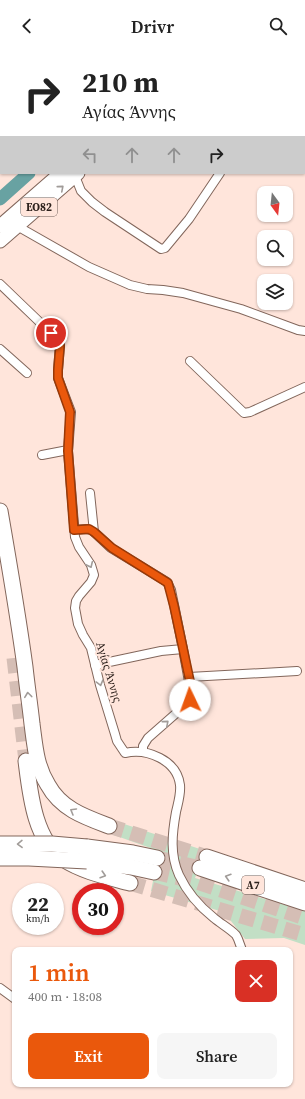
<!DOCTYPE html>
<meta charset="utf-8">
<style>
body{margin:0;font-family:"Source Serif 4",serif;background:#f6f6f6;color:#222;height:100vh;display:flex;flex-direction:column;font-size:15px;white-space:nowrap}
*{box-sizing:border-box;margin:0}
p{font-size:13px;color:#767676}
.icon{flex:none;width:22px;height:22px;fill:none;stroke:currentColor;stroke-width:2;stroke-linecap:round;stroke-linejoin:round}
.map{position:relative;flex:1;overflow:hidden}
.panel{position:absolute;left:12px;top:895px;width:281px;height:140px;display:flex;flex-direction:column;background:#fff;border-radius:8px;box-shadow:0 1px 3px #0004}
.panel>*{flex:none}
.top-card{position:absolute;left:0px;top:0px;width:305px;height:122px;box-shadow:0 1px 3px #0004;background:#fff;color:#222;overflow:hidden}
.needle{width:26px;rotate:165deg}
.fabs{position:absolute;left:257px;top:134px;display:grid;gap:8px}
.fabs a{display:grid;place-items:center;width:36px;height:36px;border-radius:8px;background:#fff;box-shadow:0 1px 3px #0004;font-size:20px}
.speed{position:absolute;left:12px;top:831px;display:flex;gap:8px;font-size:20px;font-weight:700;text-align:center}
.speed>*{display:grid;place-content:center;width:52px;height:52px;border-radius:50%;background:#fff;box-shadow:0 1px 3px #0004;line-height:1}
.speed small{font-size:10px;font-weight:400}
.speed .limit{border:6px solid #d22;background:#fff;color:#111}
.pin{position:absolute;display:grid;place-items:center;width:34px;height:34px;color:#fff;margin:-17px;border:2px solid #fff;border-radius:50%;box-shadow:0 1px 4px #0007}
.me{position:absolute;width:44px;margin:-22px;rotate:357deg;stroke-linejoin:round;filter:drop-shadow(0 0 3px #0008)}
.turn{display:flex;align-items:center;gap:14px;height:84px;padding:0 16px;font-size:18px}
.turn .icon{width:52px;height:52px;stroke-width:2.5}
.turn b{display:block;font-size:28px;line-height:34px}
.lanes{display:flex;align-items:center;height:38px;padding:0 16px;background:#0003;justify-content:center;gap:20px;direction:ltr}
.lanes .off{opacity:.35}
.round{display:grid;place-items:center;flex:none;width:42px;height:42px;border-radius:8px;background:#f6f6f6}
.summary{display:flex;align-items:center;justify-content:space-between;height:68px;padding:0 16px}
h1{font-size:24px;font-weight:600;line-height:30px;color:#ea580c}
.button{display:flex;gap:8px;margin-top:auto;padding:8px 16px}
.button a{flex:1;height:46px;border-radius:8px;background:#ea580c;color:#fff;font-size:16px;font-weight:600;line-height:46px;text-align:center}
.button a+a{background:#f6f6f6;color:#222}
header{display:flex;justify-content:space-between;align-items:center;height:52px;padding:0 16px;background:#fff;font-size:18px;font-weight:600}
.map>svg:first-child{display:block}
</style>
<header><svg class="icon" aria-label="back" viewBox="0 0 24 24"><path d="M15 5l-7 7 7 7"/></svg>Drivr<svg class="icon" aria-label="search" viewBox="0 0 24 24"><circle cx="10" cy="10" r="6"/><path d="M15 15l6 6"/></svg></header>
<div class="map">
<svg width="305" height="1047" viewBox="0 0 305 1047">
<rect width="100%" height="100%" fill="#ffe5db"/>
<polygon fill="#c2dfc5" points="115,769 206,799 195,826 305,859 305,893 284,886 245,887 231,869 220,859 151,839 159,799 111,782"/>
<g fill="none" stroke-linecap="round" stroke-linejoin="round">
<g stroke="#68a2a2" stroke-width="13">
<polyline points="151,1 152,0"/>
<polyline points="0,147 29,121"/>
</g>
<g stroke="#d5beb5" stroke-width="15" stroke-dasharray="15 8" stroke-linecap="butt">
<polyline points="14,606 26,709"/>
<polyline points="109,774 207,805"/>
<polyline points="157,806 200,816"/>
<polyline points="154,820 197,830 305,866"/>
<polyline points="130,831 305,883"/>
</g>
<defs>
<g id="minor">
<polyline points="279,1 280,0"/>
<polyline points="75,124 81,139 92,150 105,160 161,197 165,196 189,167 220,121"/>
<polyline points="17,174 89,215 130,233 147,237 163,238 183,241 241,257 298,278 305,279"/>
<path d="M0 232 51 281 58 289 60 293 58 318V326L71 360 68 399 75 485 79 495 91 513 94 523 91 530 79 544 76 549 75 556 78 572 83 583 91 596 100 633 115 682 117 689 125 701C147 696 177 708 180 733 181 742 178 751 176 760 172 782 170 803 179 823 187 840 200 855 214 866 221 872 229 876 236 883L238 887 242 898"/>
<polyline points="0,297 27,321"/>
<polyline points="190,309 244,361 250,360 305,335"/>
<polyline points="42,403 68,398"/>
<polyline points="90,441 94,480"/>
<polyline points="74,478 86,477 92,478 111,496 167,530 171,538 183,597 192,646 189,650 148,686 143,694 143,700"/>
<polyline points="95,613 161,599 183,597"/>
<polyline points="189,625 297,619"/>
<polyline points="0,936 15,947"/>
</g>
<g id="tertiary">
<polyline points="13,1 14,0"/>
<polyline points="0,13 1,12"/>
</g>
<g id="primary">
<polyline points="183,1 184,0"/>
<polyline points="196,1 196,0"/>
<polyline points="0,174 61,121"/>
<polyline points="0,189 78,121"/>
</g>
<g id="motorway">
<path d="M0 459C9 511 18 563 25 615 27 634 30 653 32 672 35 694 36 714 48 733 61 757 85 765 109 774"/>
<path d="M26 709C30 740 34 788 63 807 83 820 108 825 130 831"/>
<polyline points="87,795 133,801 157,806"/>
<polyline points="207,805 305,838"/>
<polyline points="87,809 131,815 154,820"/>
<polyline points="200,816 305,851"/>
</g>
</defs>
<use href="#minor" stroke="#82665b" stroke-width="10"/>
<use href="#tertiary" stroke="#82665b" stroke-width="12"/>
<use href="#primary" stroke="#82665b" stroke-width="15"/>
<use href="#motorway" stroke="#82665b" stroke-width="17"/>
<use href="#minor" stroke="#fff" stroke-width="8"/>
<use href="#tertiary" stroke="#fff" stroke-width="10"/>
<use href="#primary" stroke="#fff" stroke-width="13"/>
<use href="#motorway" stroke="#fff" stroke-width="15"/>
<defs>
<g id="motorway-bridge">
<polyline points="0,792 52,792 87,795"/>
<polyline points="0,806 29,806 87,809"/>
</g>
</defs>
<use href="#motorway-bridge" stroke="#82665b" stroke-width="17" stroke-linecap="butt"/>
<use href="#motorway-bridge" stroke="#fff" stroke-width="15"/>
</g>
<defs><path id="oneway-chevron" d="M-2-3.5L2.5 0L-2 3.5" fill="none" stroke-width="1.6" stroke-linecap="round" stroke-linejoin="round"/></defs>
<g stroke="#a19c99">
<use href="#oneway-chevron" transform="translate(61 136) rotate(-41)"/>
<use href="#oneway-chevron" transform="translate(90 513) rotate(65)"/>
<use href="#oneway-chevron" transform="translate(100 631) rotate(75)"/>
<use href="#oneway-chevron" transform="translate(28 643) rotate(-97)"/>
<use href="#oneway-chevron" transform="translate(166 671) rotate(-41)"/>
<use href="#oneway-chevron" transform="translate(73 759) rotate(-150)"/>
<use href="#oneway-chevron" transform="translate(20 792) rotate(179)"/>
<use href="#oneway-chevron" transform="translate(103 823) rotate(17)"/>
<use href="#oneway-chevron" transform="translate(228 825) rotate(-163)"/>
</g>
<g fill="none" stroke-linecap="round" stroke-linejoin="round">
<defs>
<polyline id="route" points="51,281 57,287 60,294 58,318 58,326 70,360 68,399 74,478 89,477 94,480 112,496 168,531 174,554 192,639 190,648"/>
</defs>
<use href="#route" stroke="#983908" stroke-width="10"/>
<use href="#route" stroke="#ea580c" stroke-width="7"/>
</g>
<g text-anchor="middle" stroke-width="4" stroke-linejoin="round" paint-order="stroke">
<g fill="#ffe5db" stroke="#6d5c56" stroke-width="1">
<rect x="21" y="146" width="36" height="18" rx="3"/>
<rect x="242" y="824" width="22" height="18" rx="3"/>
</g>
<g font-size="11" font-weight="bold" fill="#2e221d">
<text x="39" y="159">ΕΟ82</text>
<text x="253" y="837">Α7</text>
</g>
<g font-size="12" fill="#2e221d" stroke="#ffe5db">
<text transform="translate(109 620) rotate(73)" y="4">Αγίας Άννης</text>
</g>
</g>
</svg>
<div class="fabs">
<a><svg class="needle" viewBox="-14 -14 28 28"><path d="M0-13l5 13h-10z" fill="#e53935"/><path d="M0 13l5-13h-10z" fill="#767676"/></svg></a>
<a><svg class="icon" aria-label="search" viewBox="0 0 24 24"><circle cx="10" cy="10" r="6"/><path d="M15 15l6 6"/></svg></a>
<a><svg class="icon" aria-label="layers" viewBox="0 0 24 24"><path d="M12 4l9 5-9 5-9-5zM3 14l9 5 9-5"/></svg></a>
</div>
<div class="speed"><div>22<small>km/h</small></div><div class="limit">30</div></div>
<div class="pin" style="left:51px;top:281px;background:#d93025"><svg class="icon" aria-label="arrive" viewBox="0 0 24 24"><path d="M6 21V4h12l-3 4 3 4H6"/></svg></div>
<svg class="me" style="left:190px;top:648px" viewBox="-20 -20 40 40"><circle r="19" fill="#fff"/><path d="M0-13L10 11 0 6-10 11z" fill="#ea580c"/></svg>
<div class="top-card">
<div class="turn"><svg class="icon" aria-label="right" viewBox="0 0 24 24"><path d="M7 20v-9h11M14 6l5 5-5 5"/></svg><div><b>210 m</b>Αγίας Άννης</div></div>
<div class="lanes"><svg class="icon off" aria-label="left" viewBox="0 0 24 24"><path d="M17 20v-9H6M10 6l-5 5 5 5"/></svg><svg class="icon off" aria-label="ahead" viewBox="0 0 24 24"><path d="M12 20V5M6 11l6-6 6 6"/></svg><svg class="icon off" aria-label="ahead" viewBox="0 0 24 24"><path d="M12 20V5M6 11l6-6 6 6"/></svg><svg class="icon" aria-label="right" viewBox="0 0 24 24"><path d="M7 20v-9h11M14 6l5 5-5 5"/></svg></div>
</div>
<section class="panel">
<div class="summary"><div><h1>1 min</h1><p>400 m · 18:08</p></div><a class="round" style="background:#d93025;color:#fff"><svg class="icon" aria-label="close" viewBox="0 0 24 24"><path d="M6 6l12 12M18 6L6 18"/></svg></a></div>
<div class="button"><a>Exit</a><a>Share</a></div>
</section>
</div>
